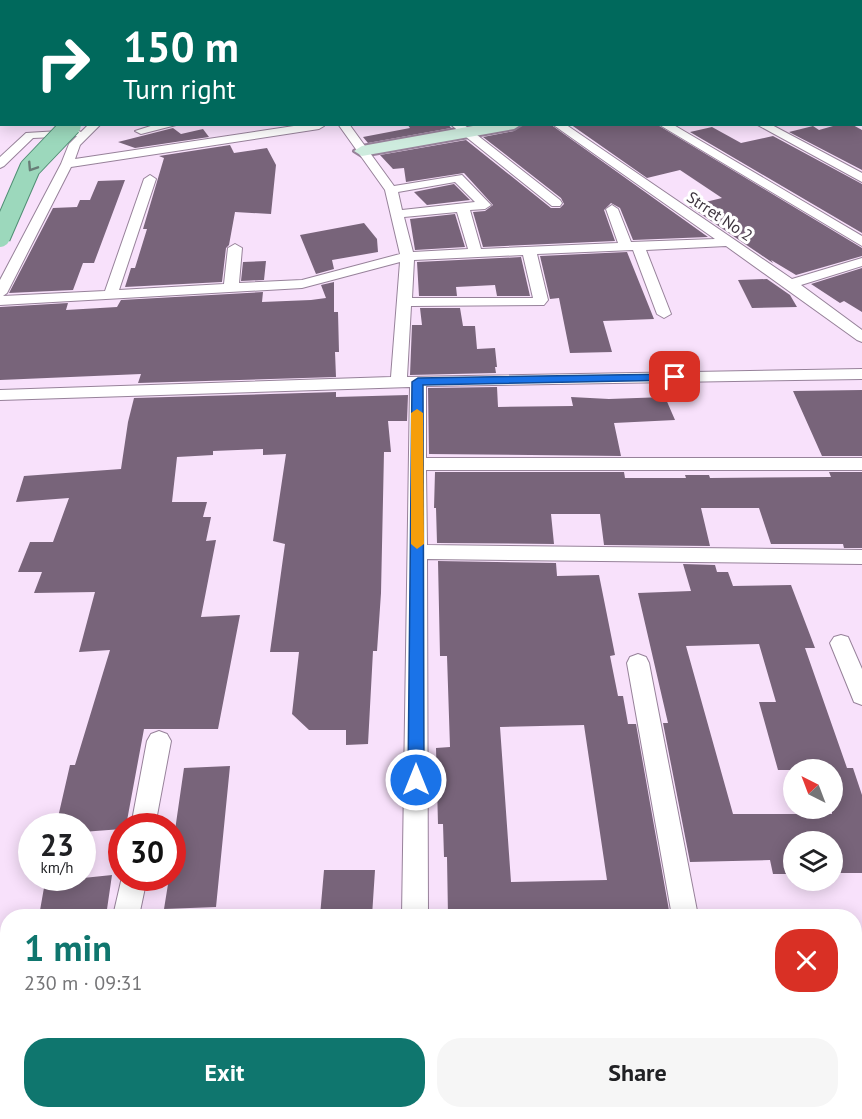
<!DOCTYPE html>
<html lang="en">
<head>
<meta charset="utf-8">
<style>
  body { margin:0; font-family:"PT Sans",sans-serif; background:#f6f6f6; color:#202124; height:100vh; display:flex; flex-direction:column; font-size:22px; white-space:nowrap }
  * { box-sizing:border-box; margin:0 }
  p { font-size:20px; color:#757577 }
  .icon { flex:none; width:33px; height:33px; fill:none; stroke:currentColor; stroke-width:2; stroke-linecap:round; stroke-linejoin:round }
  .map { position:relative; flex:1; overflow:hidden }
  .sheet { position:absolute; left:0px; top:909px; width:862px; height:210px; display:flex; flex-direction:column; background:#fff; border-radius:24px 24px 0 0; box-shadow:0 3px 15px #0003 }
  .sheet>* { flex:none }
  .banner { position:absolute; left:0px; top:0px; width:862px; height:126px; box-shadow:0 3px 15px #0003; background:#00695c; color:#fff; overflow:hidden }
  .needle { width:39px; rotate:318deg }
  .fabs { position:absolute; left:783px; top:759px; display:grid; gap:12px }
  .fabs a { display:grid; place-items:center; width:60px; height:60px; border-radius:50%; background:#fff; box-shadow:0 3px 15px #0003; font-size:30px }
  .speed { position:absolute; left:18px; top:813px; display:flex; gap:12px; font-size:30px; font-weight:700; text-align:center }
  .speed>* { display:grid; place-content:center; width:78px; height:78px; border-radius:50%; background:#fff; box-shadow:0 3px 15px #0003; line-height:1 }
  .speed small { font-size:15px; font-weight:400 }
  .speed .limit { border:9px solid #d22; background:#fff; color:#111 }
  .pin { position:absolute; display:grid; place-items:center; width:51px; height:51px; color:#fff; margin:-26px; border-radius:12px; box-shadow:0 3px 9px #0006 }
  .me { position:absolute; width:66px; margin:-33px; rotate:0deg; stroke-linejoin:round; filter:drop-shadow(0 0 4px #0008) }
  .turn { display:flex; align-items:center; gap:21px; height:126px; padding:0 24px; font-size:27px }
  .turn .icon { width:78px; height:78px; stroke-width:2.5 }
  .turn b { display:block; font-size:42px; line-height:51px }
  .round { display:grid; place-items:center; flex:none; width:63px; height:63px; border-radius:24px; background:#f6f6f6 }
  .overview { display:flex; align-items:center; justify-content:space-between; height:102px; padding:0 24px }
  h1 { font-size:36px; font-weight:600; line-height:45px; color:#0f766e }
  .primary-button { display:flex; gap:12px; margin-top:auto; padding:12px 24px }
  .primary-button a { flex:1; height:69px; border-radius:24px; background:#0f766e; color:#fff; font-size:24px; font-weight:600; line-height:69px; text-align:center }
  .primary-button a+a { background:#f6f6f6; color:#202124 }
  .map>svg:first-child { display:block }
  .building { fill:#78647a; fill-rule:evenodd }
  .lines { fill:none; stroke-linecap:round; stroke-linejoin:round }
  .street-casing { stroke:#97829a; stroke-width:2 }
  .secondary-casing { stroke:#97829a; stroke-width:4 }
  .primary-casing { stroke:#508e74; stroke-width:2 }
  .street { fill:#fff; fill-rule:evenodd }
  .secondary { fill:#ceecde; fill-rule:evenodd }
  .primary { fill:#9cd8bc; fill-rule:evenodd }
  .rail-casing { stroke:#a08fa2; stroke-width:3 }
  .rail { stroke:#fff; stroke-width:2; stroke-dasharray:7; stroke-linecap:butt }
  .primary-bridge-far1-casing { stroke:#508e74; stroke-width:17; stroke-linecap:butt }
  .primary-bridge-casing { stroke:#508e74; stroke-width:22; stroke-linecap:butt }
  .primary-bridge-far1 { stroke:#9cd8bc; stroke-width:16 }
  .primary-bridge { stroke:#9cd8bc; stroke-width:20 }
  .oneway { stroke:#687e77 }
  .route { fill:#1a73e8; stroke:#114b97; stroke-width:1.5 }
  .slow { fill:#f59e0b }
  .labels { text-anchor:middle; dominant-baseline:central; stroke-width:6; stroke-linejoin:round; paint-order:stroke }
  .far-street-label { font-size:16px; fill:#3e353f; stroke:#fff }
</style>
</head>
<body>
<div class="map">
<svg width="862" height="1119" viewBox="0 0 862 1119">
  <rect width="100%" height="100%" fill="#f8e1fb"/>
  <path class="building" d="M407,124H448L451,128L368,143L363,137L410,128Z
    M524,124H550L708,237L633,240L620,208L611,203L604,210L615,241L483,247L473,212L485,211L493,205L464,173L406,182L404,168L393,169L380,155L466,140L551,208H560L564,204L561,198L483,137L514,131Z
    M570,124H656L862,248V256L796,275L771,260L773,263L689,206L722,198L680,170L647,178Z
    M840,124H851L862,130V170L789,132L813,126L819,130Z
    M712,127L741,143L773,136L862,184V233L690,132Z
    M173,128L181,134L203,129L209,137L135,148L118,142Z
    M230,145L234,153L267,148L276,165L271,214L235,212L229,245L226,248L222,282L125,287L131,268H135L147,229H143L164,158L159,156Z
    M125,180L94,263H83L73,290L9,293L53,208L77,207L80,200H90L98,181Z
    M454,184L470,200L427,205L414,192Z
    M455,214L465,247L415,250L410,219Z
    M364,223L377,239L378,252L332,260L334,269L316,274L300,235Z
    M627,252L654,319L603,321L612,352L570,353L559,298L550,299L540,256Z
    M521,257L530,296H497L495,285L456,287L457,296H419L417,262Z
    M266,261L264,280L241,281L243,262Z
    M862,268V312L844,301L840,303L811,284Z
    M767,279L790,295L797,307L752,308L738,280Z
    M334,282V312H338L339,352H335L336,377L138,383L141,374L0,380V307L68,303L66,310L117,307L121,300L263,292L262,302L311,300L326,298L321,285Z
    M420,308H460L463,326H475L477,349L495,348L497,367H495L496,373L410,375L412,325H422Z
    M497,387L498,407L573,406L571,397L609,399L665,397L675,420L614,423L621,456L429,454L428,388Z
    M862,390V456H822L793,391Z
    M336,392V397L408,395L407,421H388L391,452H384L381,593L377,651H373L368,744L346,745V730H309L292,714L299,652H270L285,544L273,541L286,454L263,455V449L213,451V455L177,457L172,502H207L203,517H211L206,541L216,540L201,617L240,615L218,729H144L126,826H122V829L82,832V826H56L70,765H75L110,650L79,652L95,592L34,593L42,572H18L30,542H53L69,498L16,502L24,476L121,469L128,422L134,398Z
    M435,472H624L625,478H686L685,475H709L710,478L831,477L829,472H862V548H844L843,544H771L759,508H701L710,546L604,545L600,514H551L554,544L437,543L436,508H434Z
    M438,561L556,563L557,576L599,575L615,655L610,656L618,696H623L628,724H636L670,916H448L447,857H444L443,824H438L436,748L450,747L447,656H440ZM584,725L607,880L511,882L500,727Z
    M683,564L715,565L717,572H728L733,586L791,585L815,648H805L847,768H853L862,795V873H832V842H794V874H773L770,860L690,862L663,723H668L638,593L691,591ZM759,644L776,702H759L778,770H832V814H733L686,646Z
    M230,766L216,907L164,909L169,878H172V851L184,768Z
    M324,870H375L372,916H320Z
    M112,875L106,916H39L45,882Z"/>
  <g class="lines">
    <defs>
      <path id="street" d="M0,0H12L14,2H2L0,4Z
        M124,0H145L147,2H125Z
        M225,0H234L225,2Z
        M685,0H733L683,2Z
        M861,25H862V31H861Z
        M861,116H862V123H861Z
        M89,124H101L80,145L75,159L307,124L324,126L319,129L71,167L7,293L3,296L105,291L144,179L150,175L156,179L119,290L224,284L228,248L235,244L242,248L239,283L302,280L400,254L385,190L338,124H349L394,186L462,175L491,205L485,209L470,210L481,249L618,243L606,209L612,205L618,209L631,242L715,239L552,124H565L792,279L862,258V266L801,285L862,330V342L857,340L726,246L646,250L671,314L664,318L657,314L633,250L537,254L548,300L544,305L411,306L407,377L862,369V379L426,386V458H862V470H426L427,545L862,550V564L427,559L428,916H402L410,387L0,400V390L391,377L400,262L302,288L0,305V280L61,164L69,144L77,136L33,138L4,166L0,168V157L26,133L76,130L81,132ZM455,182L475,202L402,210L398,192ZM457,212L468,249L413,252L404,217ZM523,255L533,298H412L414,260Z
        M157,124H180L141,134L135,131Z
        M450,124H463L560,200L562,203L560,206H552Z
        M658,124H672L862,236V246Z
        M756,124H770L862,173V182Z
        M841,635L848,637L862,669V705L854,702L830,643L834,637Z
        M638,654L646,657L649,663L698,916H672L627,663L630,657Z
        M159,731L167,734L171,741L155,826H131L147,741L151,734Z
        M122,877L147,878L139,916H113Z
        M862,1069V1099L855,1100V1070Z
        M0,1102H8V1112H158L155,1119H0Z
        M399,1112H429V1119H399Z"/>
      <path id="secondary" d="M484,124H522L514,129L362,156L354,151L362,146Z"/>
      <path id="primary" d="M231,0H246L230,2Z"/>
    </defs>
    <use href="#street" class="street-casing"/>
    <use href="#secondary" class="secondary-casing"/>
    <use href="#primary" class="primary-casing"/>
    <use href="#street" class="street"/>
    <use href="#secondary" class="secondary"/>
    <use href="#primary" class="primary"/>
    <defs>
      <path id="rail" d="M281,2L286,0"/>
    </defs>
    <use href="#rail" class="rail-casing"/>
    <use href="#rail" class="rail"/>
    <defs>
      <path id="primary-bridge-far1" d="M69,127L72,124"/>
      <path id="primary-bridge" d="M0,237L30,168L71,125"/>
    </defs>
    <use href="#primary-bridge-far1" class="primary-bridge-far1-casing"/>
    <use href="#primary-bridge" class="primary-bridge-casing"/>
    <use href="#primary-bridge-far1" class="primary-bridge-far1"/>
    <use href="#primary-bridge" class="primary-bridge"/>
  </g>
  <defs><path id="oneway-chevron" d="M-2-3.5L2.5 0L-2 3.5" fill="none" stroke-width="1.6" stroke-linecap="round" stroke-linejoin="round" transform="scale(1.5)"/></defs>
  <use class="oneway" href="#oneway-chevron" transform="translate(32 167) rotate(123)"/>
  <path class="route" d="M675,374L681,377L679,380L423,385L424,780L422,785L416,787L410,785L408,780L412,382L418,378Z"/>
  <path class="slow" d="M417,409L423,413L424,544L417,549L411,544V413Z"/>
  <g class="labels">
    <g class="far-street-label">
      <text transform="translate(720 216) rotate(34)">Strret No 2</text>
    </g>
  </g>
</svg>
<div class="fabs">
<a><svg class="needle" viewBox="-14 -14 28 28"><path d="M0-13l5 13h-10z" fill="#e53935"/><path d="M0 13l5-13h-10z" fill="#757577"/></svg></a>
<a><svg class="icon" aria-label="layers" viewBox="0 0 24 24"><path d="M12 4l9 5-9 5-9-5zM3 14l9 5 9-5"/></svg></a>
</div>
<div class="speed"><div>23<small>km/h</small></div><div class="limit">30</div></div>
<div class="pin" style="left:675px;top:377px;background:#d93025"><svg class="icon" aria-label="arrive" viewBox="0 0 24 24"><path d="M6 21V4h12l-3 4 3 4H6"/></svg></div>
<svg class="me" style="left:416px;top:780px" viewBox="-20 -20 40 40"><circle r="17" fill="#1a73e8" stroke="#fff" stroke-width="3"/><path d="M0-11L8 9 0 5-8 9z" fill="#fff"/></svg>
<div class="banner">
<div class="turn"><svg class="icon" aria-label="right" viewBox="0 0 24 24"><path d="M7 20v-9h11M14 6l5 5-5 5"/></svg><div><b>150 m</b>Turn right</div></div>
</div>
<section class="sheet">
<div class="overview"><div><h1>1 min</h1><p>230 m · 09:31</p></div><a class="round" style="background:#d93025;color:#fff"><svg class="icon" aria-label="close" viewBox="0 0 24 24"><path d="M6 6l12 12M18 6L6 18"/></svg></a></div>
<div class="primary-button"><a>Exit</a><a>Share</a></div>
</section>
</div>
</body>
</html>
